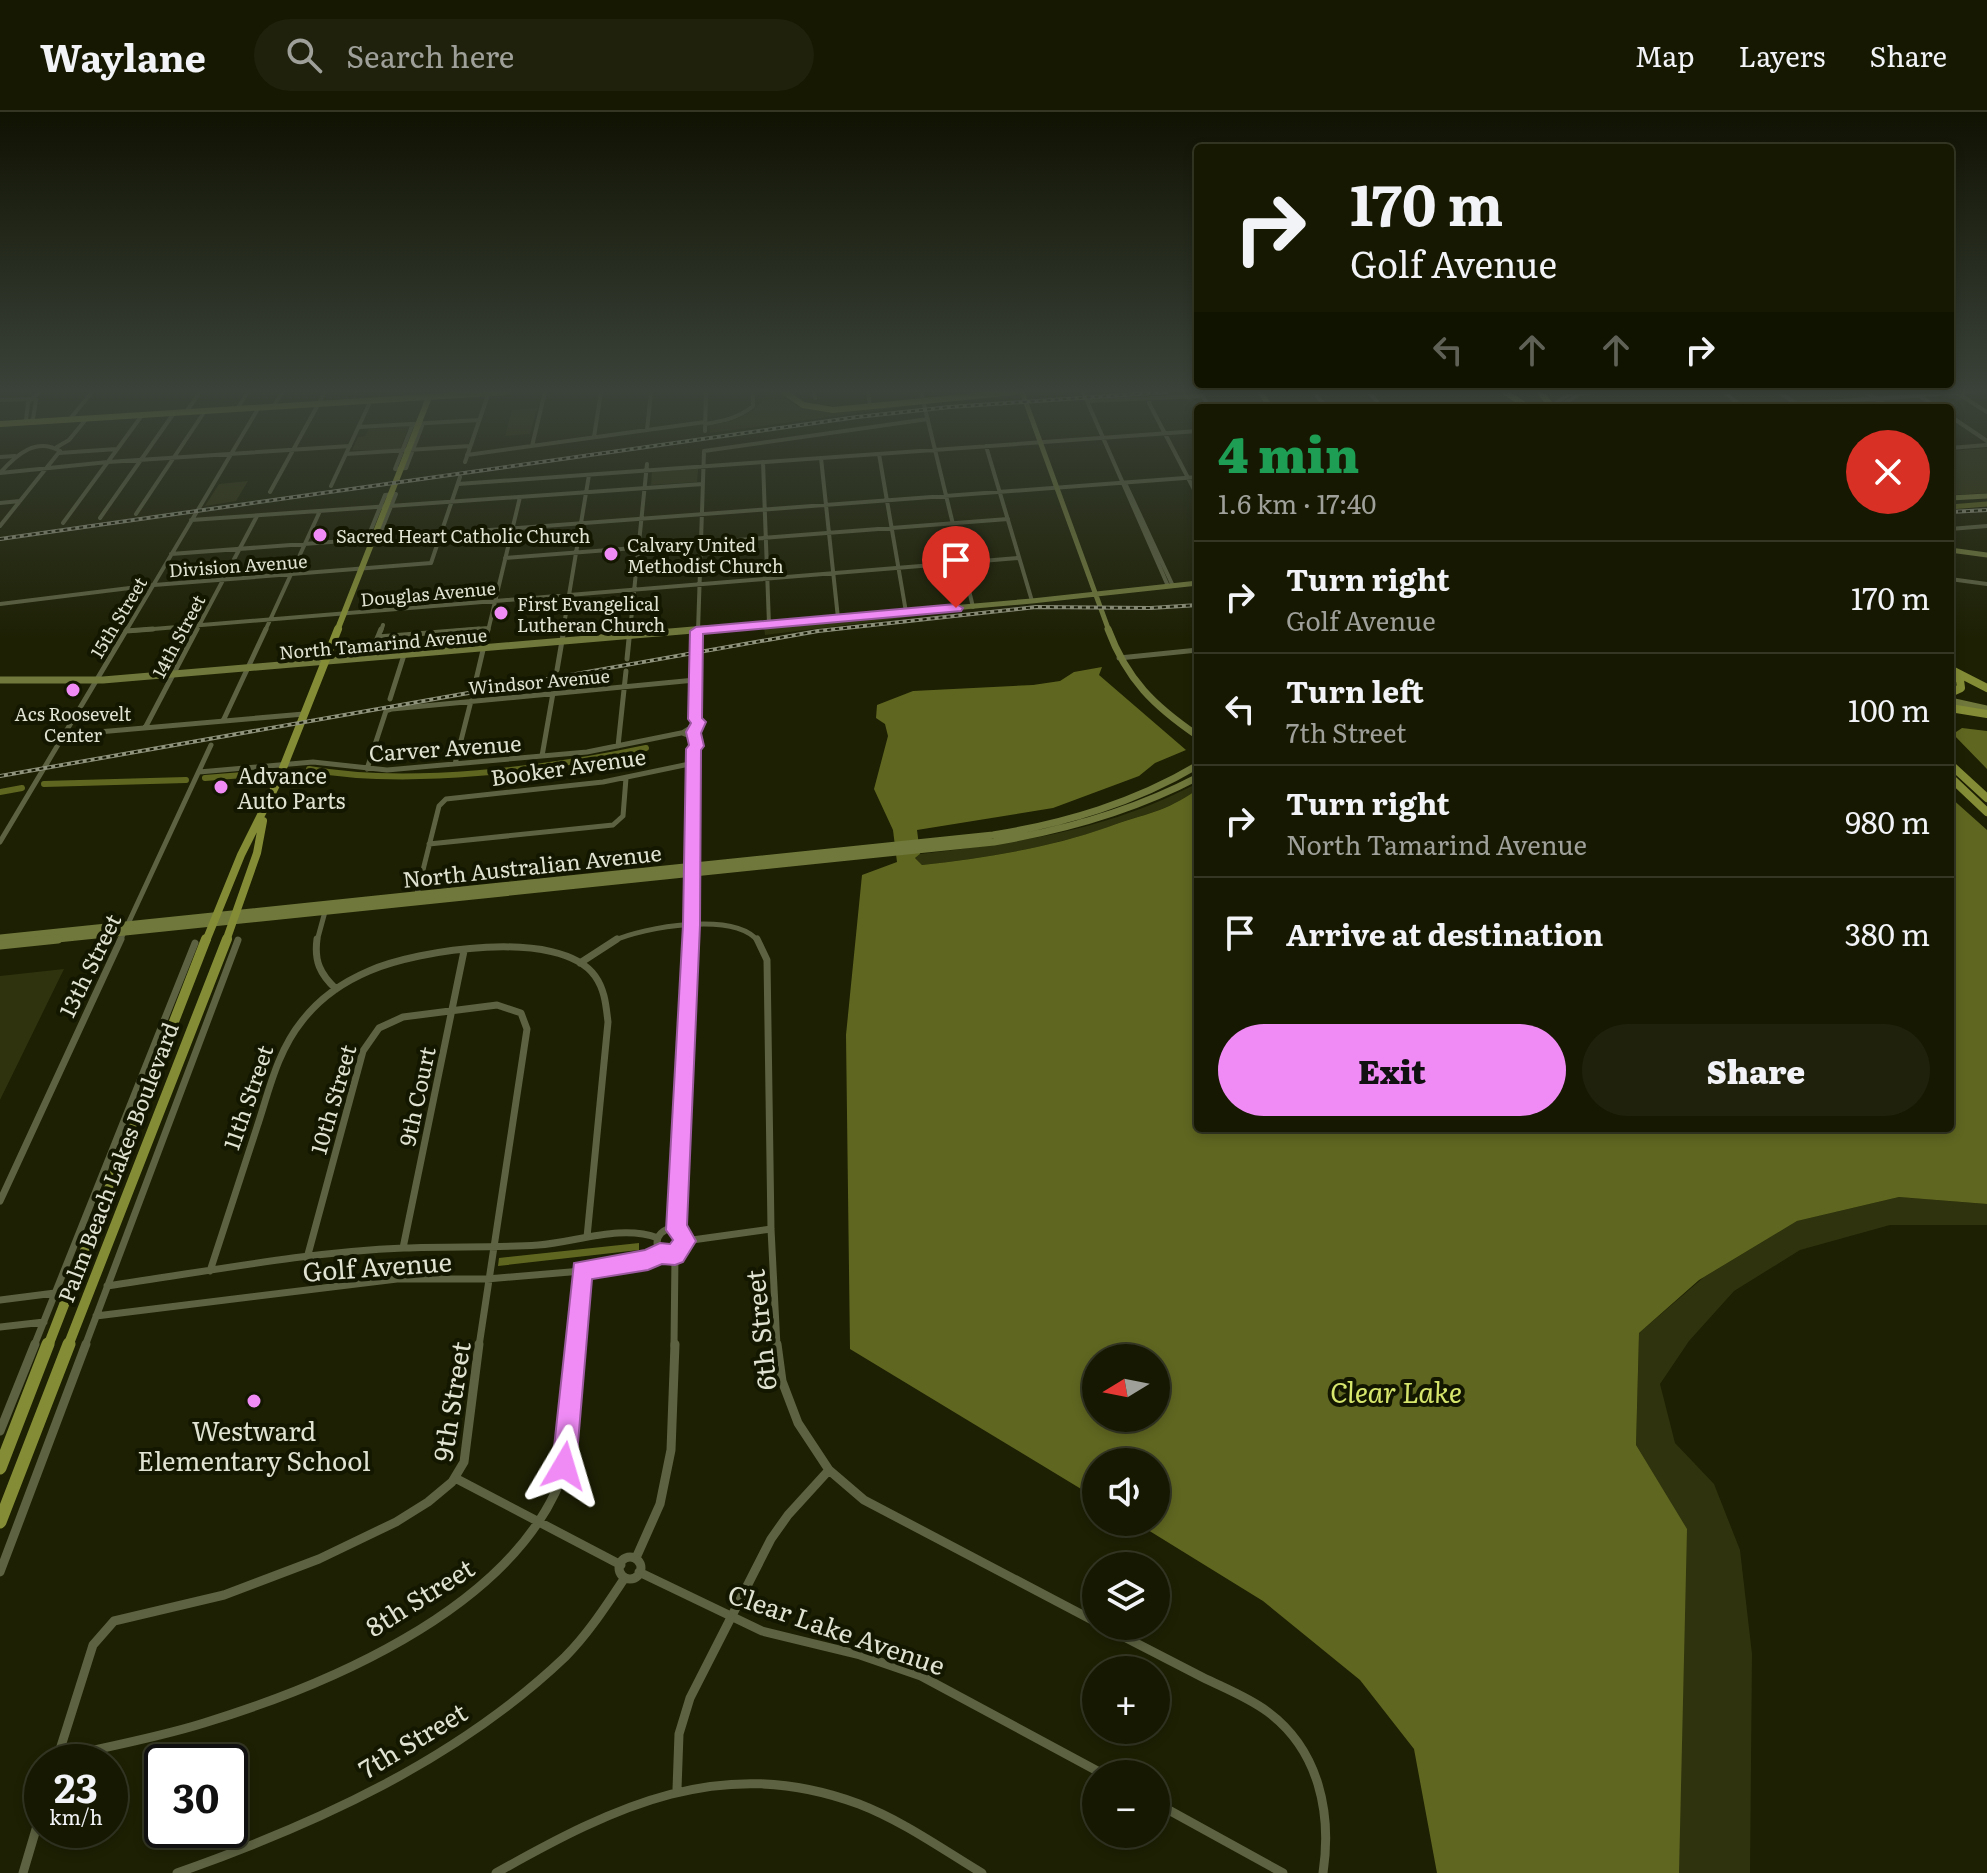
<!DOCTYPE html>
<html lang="en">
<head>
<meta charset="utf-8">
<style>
  body { margin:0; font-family:Literata,serif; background:#1f210c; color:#f1f3f6; height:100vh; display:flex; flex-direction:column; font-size:30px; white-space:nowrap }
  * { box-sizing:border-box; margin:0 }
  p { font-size:26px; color:#9ea099 }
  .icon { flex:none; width:44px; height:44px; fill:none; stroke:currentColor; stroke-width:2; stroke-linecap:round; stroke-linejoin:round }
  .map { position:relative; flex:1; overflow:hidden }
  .drawer { position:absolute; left:1194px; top:292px; width:760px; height:728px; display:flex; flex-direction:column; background:#161802; border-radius:8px; box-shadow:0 4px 12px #0003,0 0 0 2px #353724 }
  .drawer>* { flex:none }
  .top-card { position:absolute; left:1194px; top:32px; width:760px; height:244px; border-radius:8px; box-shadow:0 4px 12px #0003,0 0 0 2px #353724; background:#161802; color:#f1f3f6; overflow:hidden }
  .needle { width:52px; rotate:260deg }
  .fabs { position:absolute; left:1082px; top:1232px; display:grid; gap:16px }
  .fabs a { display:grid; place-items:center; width:88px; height:88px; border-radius:50%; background:#161802; box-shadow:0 4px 12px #0003,0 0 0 2px #353724; font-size:40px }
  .speed { position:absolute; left:24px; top:1632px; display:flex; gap:16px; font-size:40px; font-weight:700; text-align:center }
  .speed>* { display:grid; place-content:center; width:104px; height:104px; border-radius:50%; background:#161802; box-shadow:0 4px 12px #0003,0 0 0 2px #353724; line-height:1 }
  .speed small { font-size:20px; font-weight:400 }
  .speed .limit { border:4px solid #111; border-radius:12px; background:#fff; color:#111 }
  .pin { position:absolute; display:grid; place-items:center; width:68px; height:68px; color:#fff; margin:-82px -34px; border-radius:50% 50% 50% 0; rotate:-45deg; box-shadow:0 0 8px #0007 }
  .pin .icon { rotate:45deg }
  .me { position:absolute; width:88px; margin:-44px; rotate:7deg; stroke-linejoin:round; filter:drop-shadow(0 0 6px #0008) }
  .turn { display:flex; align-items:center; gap:28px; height:168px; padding:0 24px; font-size:36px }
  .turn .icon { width:104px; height:104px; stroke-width:2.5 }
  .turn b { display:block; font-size:56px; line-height:68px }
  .lanes { display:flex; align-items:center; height:76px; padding:0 24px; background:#0003; justify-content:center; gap:40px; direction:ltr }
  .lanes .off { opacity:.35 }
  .round { display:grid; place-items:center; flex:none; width:84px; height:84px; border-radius:42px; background:#1f210c }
  .head { display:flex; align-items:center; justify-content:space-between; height:136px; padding:0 24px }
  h1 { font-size:48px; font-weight:800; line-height:60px; color:#1e9e55 }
  .primary-button { display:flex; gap:16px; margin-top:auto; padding:16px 24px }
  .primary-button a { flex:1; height:92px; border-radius:48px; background:#f08bf6; color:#111; font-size:32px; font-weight:800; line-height:92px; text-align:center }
  .primary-button a+a { background:#1f210c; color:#f1f3f6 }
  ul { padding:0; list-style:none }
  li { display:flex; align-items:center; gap:24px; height:112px; padding:0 24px; border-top:2px solid #353724 }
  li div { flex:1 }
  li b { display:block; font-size:30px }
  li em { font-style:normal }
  header { display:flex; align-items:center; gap:48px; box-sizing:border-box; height:112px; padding:0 40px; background:#161802; border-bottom:2px solid #353724 }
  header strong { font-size:38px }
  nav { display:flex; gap:44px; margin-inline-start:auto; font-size:28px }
  .search { width:560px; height:72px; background:#1f210c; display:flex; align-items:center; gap:20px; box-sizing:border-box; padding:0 28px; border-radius:44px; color:#9ea099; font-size:30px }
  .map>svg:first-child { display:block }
  .green { fill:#2f330e }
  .water { fill:#5f6620; fill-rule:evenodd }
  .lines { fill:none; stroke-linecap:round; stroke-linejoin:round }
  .canal-far1 { stroke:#5f6620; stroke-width:5 }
  .canal { stroke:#5f6620; stroke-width:6 }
  .street-far3 { stroke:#5d6242; stroke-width:4 }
  .street-far2 { stroke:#5d6242; stroke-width:5 }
  .street-far1 { stroke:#5d6242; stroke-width:7 }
  .street { stroke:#5d6242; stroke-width:9 }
  .secondary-far2 { stroke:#70783c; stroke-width:5 }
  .secondary-far1 { stroke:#70783c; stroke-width:7 }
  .secondary { stroke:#70783c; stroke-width:9 }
  .primary-far3 { stroke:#848d36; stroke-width:6 }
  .primary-far2 { stroke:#848d36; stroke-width:8 }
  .primary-far1 { stroke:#848d36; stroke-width:10 }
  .primary { stroke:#848d36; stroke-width:13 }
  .rail-casing { stroke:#90937c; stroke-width:4 }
  .rail { stroke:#141700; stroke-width:2; stroke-dasharray:4; stroke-linecap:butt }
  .route { fill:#f08bf6; stroke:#9c5aa0; stroke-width:2 }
  .poi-dot { fill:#f08bf6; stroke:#141700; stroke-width:3 }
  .labels { text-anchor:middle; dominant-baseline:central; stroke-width:8; stroke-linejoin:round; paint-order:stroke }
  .far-poi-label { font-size:18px; fill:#e0e3d1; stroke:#141700; text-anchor:start }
  .far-street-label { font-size:18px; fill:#e0e3d1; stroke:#141700 }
  .street-label { font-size:22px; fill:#e0e3d1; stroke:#141700 }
  .poi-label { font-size:22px; fill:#e0e3d1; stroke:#141700; text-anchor:start }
  .near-street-label { font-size:26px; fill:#e0e3d1; stroke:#141700 }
  .near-poi-label { font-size:26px; fill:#e0e3d1; stroke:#141700 }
  .near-water-label { font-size:28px; font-style:italic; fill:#d7e66c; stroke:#141700 }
</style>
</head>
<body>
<header>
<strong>Waylane</strong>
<div class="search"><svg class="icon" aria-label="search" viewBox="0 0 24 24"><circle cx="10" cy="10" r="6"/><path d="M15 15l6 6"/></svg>Search here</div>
<nav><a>Map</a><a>Layers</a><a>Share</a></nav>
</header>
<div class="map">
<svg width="1987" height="1761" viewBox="0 0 1987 1761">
  <rect width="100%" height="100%" fill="#1d2003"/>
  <path class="green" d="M770,280H777L798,295L836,301L925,289L1081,280L930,291L837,304L836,301V304L710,321V313C737,310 753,302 770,280Z
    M537,296L530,322L505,324L512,298Z
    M409,314L400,338H352L358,325L365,324L369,317Z
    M1987,336V381L1950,383V339Z
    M698,357L697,370L651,373L652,360Z
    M248,369L236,389L205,394L219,372Z
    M1014,492L765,523L764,516Z
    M1198,671V677C1164,701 1145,701 1108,715C1048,736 985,746 922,753L915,746L920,742C1023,730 1105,719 1198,671Z
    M64,857L0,988V864Z
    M1899,1085L1987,1092V1113H1890L1800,1138L1734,1179L1689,1229L1660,1272L1675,1331L1714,1372L1740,1438L1752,1542L1750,1761H1670L1636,1333L1639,1221L1704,1165L1797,1109Z"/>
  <path class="water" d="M1102,555L1099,563L1186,638L1155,651L1139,664L1053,696L917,718L920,742L915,746L922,753C986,746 1048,736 1108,715C1146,701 1164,701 1198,677V1016H1950V685L1987,718V1092L1899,1085L1797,1109L1699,1168L1639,1221L1636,1333L1687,1417L1679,1761H1437L1414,1637L1360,1568L1263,1489L1135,1410H1156V1350H1096V1386L850,1237L846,923L862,763L897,750L893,718L874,677L888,624L885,612L876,606L877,593L913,579L1033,573L1060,569L1074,560ZM1096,1246H1156V1306H1096Z
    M1962,616L1987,619V657L1953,622Z
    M639,1131V1138L498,1154L499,1146Z"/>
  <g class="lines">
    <path class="canal-far1" d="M1950,395L1987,392"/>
    <path class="canal" d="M309,657C408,675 547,657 646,636
      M205,666L243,663
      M44,672L186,668
      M0,680L22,676"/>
    <path class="street-far3" d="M814,280L815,286
      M868,280L870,294
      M921,280L973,495
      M1083,280L1168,474
      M1314,280L1326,296
      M1369,280L1382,296
      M1724,280L1744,296
      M1779,280L1795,291
      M1865,280L1891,296
      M1957,281L1987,300
      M1922,283L1973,280
      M1921,285L1938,296
      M1150,286L1149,291L1198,385
      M0,288L33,287
      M1088,289L1202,284L1211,296
      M1553,293L1573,280
      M274,294L282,280
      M1743,295L1918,284
      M1514,296L1559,295L1579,282L1595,280
      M237,297L248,280
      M186,300L200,280
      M1950,304L1987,329
      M70,307L92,280
      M29,310L26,308L28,291L39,280
      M29,310L33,307L36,288L33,287
      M418,311L422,314L406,356L395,357L412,314Z
      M705,312C723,309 739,306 753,294V280
      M359,315L479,308
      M647,318L651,280
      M705,319L706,280
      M594,325L601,280
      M532,334L545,280
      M986,334L1032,489
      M57,335L69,328L87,306
      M1950,336L1987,333
      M59,341L117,337
      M346,342L470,334
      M879,342L906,500
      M467,343L705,310
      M0,345L15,344
      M821,346L838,506
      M465,350L489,280
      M763,350L769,512
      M0,361L108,350L350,334
      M0,361C16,343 36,325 60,339L0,414
      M458,372L1198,319
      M1126,373L1173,474
      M331,374L371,288
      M270,380L325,280
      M396,382L379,424L368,425L385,383Z
      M0,391L20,389
      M136,402L205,299
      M100,406L174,301
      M191,408L703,372
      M63,411L143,302
      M1950,417L1987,414
      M171,442L1198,365
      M505,446L1008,407
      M1950,467L1987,472
      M0,492L154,473L431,451L460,365
      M126,519L259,295
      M129,519L1019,446
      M196,519L257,404
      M265,519L320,399
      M381,519L383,513
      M454,519L488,516
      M488,519L520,385
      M563,519L589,363
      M630,519L647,352
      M698,519L704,339L928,307"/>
    <path class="street-far2" d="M126,519L153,517
      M378,525L479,517
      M374,534L381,517
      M1119,546L1198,538
      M627,547L630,517
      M557,558L564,517
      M475,572L488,517
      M390,587L404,543
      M223,609L266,517
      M145,616L197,517
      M64,623L304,602
      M618,634L626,559
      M693,637L697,626L693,620L698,617L695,607L698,517
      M542,644L553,581
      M455,652L471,589
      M367,657L386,599L392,597L695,568
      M199,660L313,650L387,658L587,640L686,620
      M0,730L127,517
      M429,732L613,713L623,704L626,666
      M416,786L439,694L446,687L603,670L694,651
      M120,829L211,633
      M317,829L326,796
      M613,829C644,815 734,799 758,829
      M691,829L694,651L690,624L682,621L690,616L695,607"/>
    <path class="street-far1" d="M317,827C314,849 320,862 336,877
      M757,827L767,848L771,1117L777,1234
      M580,851L617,827
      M0,1089L121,827
      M657 1131a14 14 0 1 1 28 0a14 14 0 1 1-28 0Z
      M676,1118L691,827
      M685,1129L771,1117
      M403,1136L464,839
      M307,1146L363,939L379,916L403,905L497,893L521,901L527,917L479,1234
      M210,1159C226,1111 241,1063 257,1015C269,979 277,940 302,909C319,887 343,870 369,859C416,838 560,815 595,864C605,878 606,894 608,910L587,1125
      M107,1174C205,1160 305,1140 404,1136C449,1134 493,1136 538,1133C577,1130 621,1112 658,1126
      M0,1188L55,1181
      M96,1204L397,1167H487L582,1159L648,1148L660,1142
      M0,1215L44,1210
      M34,1234L195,831
      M85,1234L238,828
      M576,1234L582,1159
      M674,1234L675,1143"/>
    <path class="street" d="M777,1232L782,1269L798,1311L829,1358L864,1388L1096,1510
      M0,1319L35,1232
      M457,1367L621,1453
      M619 1456a11 11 0 1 1 22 0a11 11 0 1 1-22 0Z
      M636,1446L660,1392L671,1338L675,1232
      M0,1460L86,1232
      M639,1460L762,1519L860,1543L921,1564L1103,1662
      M1103,1514C1136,1531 1169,1548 1202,1565C1224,1576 1248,1585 1268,1600C1319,1638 1332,1701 1323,1761
      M57,1646C106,1635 156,1626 204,1611C325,1574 497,1502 555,1381C574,1341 572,1276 576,1232
      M56,1650L93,1533L114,1509L224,1483L319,1447L396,1410L428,1390L452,1370L464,1350L479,1232
      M677,1677L679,1622L690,1586L771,1427L788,1403L829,1358
      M1156,1691L1283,1761
      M23,1761L42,1697
      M177,1761C316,1712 457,1648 565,1545C588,1522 606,1494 624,1467
      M496,1761C615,1694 722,1641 859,1692C903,1709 942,1737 982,1761"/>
    <path class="secondary-far2" d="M1022,280L1109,519
      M1260,280L1271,296
      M1950,386L1987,384
      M1950,438L1987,443
      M682,519L1032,489L1198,471"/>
    <path class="secondary-far1" d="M1108,517C1127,568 1154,594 1198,624
      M0,568H103L705,517
      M1950,589L1987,597
      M0,826L993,723C1066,711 1134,691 1198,653
      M38,829L994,730C1066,718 1133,699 1198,665"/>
    <path class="secondary" d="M0,833L58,827"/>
    <path class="primary-far3" d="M784,280L803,293L833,298L1015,280
      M1505,280L1529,296
      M1540,280L1553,296
      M0,312L507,280
      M337,519L429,285"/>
    <path class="primary-far2" d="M1950,557L1987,576
      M1950,581L1961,576L1960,568L1953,562
      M1950,596L1987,602
      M1950,652L1987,686
      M1950,665L1987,700
      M206,829L241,743L277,671L338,517
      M226,829L257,741L263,709"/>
    <path class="primary-far1" d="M48,1234L206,827
      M68,1234L227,827"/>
    <path class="primary" d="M0,1356L48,1232
      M0,1410L69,1232"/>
    <defs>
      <path id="rail" d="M1950,400L1987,398
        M0,427L857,305L950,295L1167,280
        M0,664L818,519L1036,495L1151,496L1198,493"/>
    </defs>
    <use href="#rail" class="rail-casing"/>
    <use href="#rail" class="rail"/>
  </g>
  <linearGradient id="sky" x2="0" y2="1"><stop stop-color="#101202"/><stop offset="0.53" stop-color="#3a4239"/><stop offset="1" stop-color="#3a4239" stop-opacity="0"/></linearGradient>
  <rect width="1987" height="527" fill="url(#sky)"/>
  <path class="route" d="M956,492L963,496L961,499L703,522L702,606L706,610L701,621L704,634L701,638L700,813L687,1113L696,1129L683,1150L675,1153L662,1152L648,1158L592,1167L576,1354L573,1363L564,1366L555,1363L552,1354L574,1151L645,1138L660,1131L670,1132L673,1128L666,1118L683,813L686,637L689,633L686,620L691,611L688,607L690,519L696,515Z"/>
  <g class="poi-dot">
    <circle cx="320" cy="423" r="8"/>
    <circle cx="611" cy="442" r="8"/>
    <circle cx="501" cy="501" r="8"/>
    <circle cx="73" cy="578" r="8"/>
    <circle cx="221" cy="675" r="8"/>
    <circle cx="254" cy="1289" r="8"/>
  </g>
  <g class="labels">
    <g class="far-poi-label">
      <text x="336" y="423">Sacred Heart Catholic Church</text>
      <text x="627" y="432">Calvary United<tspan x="627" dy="21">Methodist Church</tspan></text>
      <text x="517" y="491">First Evangelical<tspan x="517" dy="21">Lutheran Church</tspan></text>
      <text x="73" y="601" text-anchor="middle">Acs Roosevelt<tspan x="73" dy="21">Center</tspan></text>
    </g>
    <g class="far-street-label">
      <text transform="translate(238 453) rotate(-4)">Division Avenue</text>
      <text transform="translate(428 481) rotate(-5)">Douglas Avenue</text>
      <text transform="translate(118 505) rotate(-59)">15th Street</text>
      <text transform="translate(178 524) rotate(-62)">14th Street</text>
      <text transform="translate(383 531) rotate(-5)">North Tamarind Avenue</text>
      <text transform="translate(539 569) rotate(-5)">Windsor Avenue</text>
    </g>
    <g class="street-label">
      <text transform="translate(445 635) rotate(-4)">Carver Avenue</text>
      <text transform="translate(568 654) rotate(-8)">Booker Avenue</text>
      <text transform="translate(532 753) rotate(-6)">North Australian Avenue</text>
      <text transform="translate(89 853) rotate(-64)">13th Street</text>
      <text transform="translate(416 984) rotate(-78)">9th Court</text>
      <text transform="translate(247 985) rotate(-71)">11th Street</text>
      <text transform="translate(332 987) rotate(-74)">10th Street</text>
      <text transform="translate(117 1050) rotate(-69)">Palm Beach Lakes Boulevard</text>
    </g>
    <g class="poi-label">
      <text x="237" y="662">Advance<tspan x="237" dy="25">Auto Parts</tspan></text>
    </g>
    <g class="near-street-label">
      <text transform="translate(377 1153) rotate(-4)">Golf Avenue</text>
      <text transform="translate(759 1218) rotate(-96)">6th Street</text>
      <text transform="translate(450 1289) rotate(-81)">9th Street</text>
      <text transform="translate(419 1484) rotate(-32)">8th Street</text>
      <text transform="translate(837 1516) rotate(19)">Clear Lake Avenue</text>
      <text transform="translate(412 1627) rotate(-31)">7th Street</text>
    </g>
    <g class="near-poi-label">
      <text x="254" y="1317">Westward<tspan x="254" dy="30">Elementary School</tspan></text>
    </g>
    <g class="near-water-label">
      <text x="1396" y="1279">Clear Lake</text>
    </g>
  </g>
</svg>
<div class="fabs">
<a><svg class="needle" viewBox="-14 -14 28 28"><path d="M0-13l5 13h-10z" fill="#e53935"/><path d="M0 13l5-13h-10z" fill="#9ea099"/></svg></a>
<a><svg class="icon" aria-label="sound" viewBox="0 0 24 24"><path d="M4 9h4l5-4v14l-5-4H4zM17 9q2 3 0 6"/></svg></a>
<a><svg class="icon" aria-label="layers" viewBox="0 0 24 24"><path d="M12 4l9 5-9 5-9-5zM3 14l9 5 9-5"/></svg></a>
<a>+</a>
<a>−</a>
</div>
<div class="speed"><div>23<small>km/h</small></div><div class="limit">30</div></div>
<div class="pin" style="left:956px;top:496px;background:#d93025"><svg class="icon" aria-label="arrive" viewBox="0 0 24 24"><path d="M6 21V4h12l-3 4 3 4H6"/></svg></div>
<svg class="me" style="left:564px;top:1354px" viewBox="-20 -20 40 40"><path d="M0-17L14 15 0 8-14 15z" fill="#f08bf6" stroke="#fff" stroke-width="4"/></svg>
<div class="top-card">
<div class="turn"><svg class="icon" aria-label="right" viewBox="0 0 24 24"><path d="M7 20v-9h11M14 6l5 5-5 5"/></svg><div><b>170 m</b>Golf Avenue</div></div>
<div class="lanes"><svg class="icon off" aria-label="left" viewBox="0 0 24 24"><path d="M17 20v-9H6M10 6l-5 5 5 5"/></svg><svg class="icon off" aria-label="ahead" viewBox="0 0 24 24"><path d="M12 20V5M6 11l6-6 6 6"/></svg><svg class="icon off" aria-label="ahead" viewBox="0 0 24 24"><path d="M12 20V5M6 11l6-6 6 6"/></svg><svg class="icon" aria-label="right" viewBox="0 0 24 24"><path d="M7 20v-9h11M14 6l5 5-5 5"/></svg></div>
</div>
<section class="drawer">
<div class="head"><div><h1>4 min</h1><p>1.6 km · 17:40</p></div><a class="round" style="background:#d93025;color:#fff"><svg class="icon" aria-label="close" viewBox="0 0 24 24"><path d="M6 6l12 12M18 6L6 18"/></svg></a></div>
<ul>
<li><svg class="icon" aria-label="right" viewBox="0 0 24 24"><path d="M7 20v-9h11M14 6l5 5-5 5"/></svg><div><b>Turn right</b><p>Golf Avenue</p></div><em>170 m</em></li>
<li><svg class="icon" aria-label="left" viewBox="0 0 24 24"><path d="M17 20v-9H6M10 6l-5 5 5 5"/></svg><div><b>Turn left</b><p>7th Street</p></div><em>100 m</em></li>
<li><svg class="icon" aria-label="right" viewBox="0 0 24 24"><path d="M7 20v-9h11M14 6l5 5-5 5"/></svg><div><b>Turn right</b><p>North Tamarind Avenue</p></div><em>980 m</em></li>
<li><svg class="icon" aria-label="arrive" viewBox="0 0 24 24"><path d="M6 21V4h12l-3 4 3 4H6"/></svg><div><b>Arrive at destination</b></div><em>380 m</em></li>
</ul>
<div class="primary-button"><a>Exit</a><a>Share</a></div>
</section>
</div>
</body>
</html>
